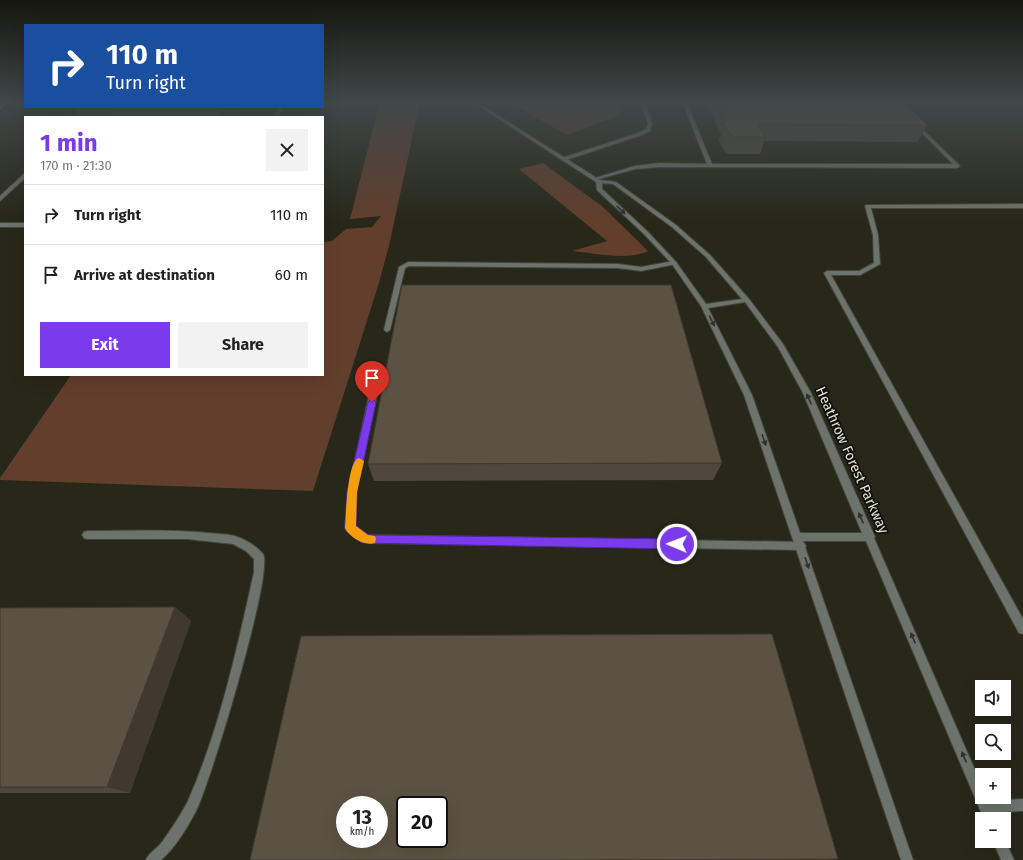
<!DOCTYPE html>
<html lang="en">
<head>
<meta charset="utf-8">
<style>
  body { margin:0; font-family:"Fira Sans",sans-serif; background:#f2f2f2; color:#222; height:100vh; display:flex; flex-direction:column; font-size:15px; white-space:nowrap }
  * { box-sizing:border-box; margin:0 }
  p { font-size:13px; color:#767676 }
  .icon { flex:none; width:22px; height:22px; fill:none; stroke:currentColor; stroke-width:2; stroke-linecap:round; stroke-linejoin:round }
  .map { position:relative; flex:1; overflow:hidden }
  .side { position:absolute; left:24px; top:116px; width:300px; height:260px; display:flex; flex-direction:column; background:#fff; border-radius:0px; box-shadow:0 4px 16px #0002 }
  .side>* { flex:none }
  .guide { position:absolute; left:24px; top:24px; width:300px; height:84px; border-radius:0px; box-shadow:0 4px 16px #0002; background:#1a4fa0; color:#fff; overflow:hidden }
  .fabs { position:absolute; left:975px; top:680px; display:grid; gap:8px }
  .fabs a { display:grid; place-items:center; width:36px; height:36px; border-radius:0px; background:#fff; box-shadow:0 4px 16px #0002; font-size:20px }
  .speed { position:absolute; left:336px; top:796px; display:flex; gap:8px; font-size:20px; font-weight:700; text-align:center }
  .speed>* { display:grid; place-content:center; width:52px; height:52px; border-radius:50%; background:#fff; box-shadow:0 4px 16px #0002; line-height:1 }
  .speed small { font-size:10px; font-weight:400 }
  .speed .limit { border:2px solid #111; border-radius:6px; background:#fff; color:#111 }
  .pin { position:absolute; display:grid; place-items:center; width:34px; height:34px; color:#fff; margin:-41px -17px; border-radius:50% 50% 50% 0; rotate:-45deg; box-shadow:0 0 4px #0007 }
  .pin .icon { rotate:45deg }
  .me { position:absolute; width:44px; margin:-22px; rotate:271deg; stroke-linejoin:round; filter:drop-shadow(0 0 3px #0008) }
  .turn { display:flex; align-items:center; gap:14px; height:84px; padding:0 16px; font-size:18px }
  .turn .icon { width:52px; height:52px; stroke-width:2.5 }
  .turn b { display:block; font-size:28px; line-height:34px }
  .round { display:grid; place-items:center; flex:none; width:42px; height:42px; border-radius:0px; background:#f2f2f2 }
  .headline { display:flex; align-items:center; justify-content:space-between; height:68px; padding:0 16px }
  h1 { font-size:24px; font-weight:700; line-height:30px; color:#7c3aed }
  .cta { display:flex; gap:8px; margin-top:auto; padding:8px 16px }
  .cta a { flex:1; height:46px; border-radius:0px; background:#7c3aed; color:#fff; font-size:16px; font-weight:700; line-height:46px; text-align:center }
  .cta a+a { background:#f2f2f2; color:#222 }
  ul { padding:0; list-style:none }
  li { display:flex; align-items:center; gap:12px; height:60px; padding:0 16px; border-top:1px solid #e0e0e0 }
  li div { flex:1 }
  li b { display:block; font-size:15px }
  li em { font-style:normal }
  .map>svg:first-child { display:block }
  .green { fill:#623e2c }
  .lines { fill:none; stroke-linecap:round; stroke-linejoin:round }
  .service-casing { stroke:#454638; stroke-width:2 }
  .tertiary-casing { stroke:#454638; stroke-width:2 }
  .primary-casing { stroke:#454638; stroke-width:2 }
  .service { fill:#6c726c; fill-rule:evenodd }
  .tertiary { fill:#6c726c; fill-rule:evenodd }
  .primary { fill:#b2beb1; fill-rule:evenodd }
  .wall { fill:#4e473a }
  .shaded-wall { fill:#40392f }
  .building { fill:#5b5243; stroke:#40392f; fill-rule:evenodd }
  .oneway { fill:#30322c }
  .route { fill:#7c3aed; stroke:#51269a }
  .slow { fill:#f59e0b }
  .labels { text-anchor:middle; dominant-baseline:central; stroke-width:3.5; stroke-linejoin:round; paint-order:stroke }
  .street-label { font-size:14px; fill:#e1e2d8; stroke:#10100a }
</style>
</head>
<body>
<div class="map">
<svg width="1023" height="860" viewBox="0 0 1023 860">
  <rect width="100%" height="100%" fill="#272819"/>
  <path class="green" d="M380,101H420L389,246L378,286L313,491L0,480V478L71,375H323V242L332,241L346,229L372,227L381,216L350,219Z
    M506,101H617L622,114L567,135Z
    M543,163L603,207L648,251C629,261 593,253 572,251L607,241L519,169Z"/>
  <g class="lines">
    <defs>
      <path id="service" d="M641,101H645L652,124L650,131L642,135L566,160H562V158L638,133L646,129L648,124Z
        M682,101H686L712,164H953L915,126V125L917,124L960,166L957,168L659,167L635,169L595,180V178L635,166L659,163L707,164Z
        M280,107H284L278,117H274Z
        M25,173V178L0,201V196Z
        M1023,204V208H871L878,235L880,264L860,275H831L1023,619V634L1019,633L824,273L827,271H859L874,263L873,235L865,206L866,205Z
        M0,223H25V227H0Z
        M674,261L677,263L676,264L641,271L618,268L409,266L405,268L390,330L387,332L384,330L399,267L408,262L618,264L641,267Z
        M378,369L382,372L356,492L355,526L368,535L801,542L804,543L806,546L804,549L801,550L366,543L347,531L345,528L348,492L374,372Z
        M87,531C127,531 168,529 208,533C217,534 227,534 235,536C244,539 257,546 263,554C274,572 210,784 196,811C187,828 176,847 161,860H146C149,852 157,849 162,842C169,833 183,811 188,801C220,728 237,649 254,572V559L246,551L233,544L187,539H87L84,538L82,535L84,532Z
        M1023,799V811L985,813L981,811L979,807L981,803L985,801Z"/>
      <path id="tertiary" d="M471,101H475L600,180L616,182L676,225L710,255L749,299L783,344L811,393L875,537L874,538L982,786V797H987L996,819H984L866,541H803L913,860H901L744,395L701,306L672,264L644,234L597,190L596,182ZM602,183L613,184L672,227L706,257L742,299L706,304L676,262L648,232L602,189ZM745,302L778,347L803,393L862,533H800L752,395L708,308Z
        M1004,838L1014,860H1001L993,841H1004Z"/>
      <path id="primary" d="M5,101H11L0,109V104Z"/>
    </defs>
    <use href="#service" class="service-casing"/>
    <use href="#tertiary" class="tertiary-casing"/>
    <use href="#primary" class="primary-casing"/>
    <use href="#service" class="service"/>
    <use href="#tertiary" class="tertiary"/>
    <use href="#primary" class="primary"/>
  </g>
  <path class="wall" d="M705,101H903L927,125L918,142L764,141L760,154H730L725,152L719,140L721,134Z
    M243,107L236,117H78L75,112Z
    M722,463L713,480L374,481L368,464Z
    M175,607L191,621L130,793H0V608Z
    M838,859L828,860H250Z"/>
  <path class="shaded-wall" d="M225,107H243L236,117H217Z
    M175,607L191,621L130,793L107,787Z"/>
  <path class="building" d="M717,101H903L927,125L758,124L765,137H735L730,135L724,123L727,121Z
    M80,107H225L217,117H106L111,112H75Z
    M402,285H671L722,463L368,464Z
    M175,607L107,787H0V608Z
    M772,634L838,859L556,860H250L301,636ZM345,805H379V839H345ZM405,805H439V839H405Z"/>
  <defs><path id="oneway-solid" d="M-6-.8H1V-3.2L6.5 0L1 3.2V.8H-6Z"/></defs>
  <g class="oneway">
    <use href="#oneway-solid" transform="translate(621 210) rotate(43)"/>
    <use href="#oneway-solid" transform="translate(712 321) rotate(62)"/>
    <use href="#oneway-solid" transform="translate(809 399) rotate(-114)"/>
    <use href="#oneway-solid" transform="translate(764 440) rotate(71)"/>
    <use href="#oneway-solid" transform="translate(861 518) rotate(-114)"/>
    <use href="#oneway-solid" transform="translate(807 563) rotate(71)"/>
    <use href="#oneway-solid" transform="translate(913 638) rotate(-113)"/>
    <use href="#oneway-solid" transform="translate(964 757) rotate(-113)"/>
  </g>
  <linearGradient id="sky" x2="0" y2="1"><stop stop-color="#15160e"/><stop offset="0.46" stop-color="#414849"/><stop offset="1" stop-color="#414849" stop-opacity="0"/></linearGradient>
  <rect width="1023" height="221" fill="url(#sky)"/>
  <path class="route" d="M372,398L376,402L357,492L356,526L368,535L677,539L680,541L682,544L680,548L677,549L362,543L347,532L345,528L347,492L368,402Z"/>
  <path class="slow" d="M359,458L364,461L357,492L356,526L368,535L375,536L376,539L375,543C365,546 350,538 345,528C346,516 347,461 359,458Z"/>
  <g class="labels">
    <g class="street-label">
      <text transform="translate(852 460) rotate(66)">Heathrow Forest Parkway</text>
    </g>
  </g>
</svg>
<div class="fabs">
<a><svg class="icon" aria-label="sound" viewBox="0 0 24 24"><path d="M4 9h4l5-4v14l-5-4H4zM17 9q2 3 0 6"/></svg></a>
<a><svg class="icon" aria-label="search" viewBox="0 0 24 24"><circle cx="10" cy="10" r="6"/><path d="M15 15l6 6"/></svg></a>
<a>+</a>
<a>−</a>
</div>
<div class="speed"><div>13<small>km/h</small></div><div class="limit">20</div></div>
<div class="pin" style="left:372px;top:402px;background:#d93025"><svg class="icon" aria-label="arrive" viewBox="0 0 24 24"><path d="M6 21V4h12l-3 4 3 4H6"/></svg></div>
<svg class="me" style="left:677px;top:544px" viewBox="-20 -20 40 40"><circle r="17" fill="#7c3aed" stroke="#fff" stroke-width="3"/><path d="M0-11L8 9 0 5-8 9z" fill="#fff"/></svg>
<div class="guide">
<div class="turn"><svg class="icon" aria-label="right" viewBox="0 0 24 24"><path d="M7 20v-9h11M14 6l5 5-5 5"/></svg><div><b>110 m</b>Turn right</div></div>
</div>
<section class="side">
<div class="headline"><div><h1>1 min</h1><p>170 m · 21:30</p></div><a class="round"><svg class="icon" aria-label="close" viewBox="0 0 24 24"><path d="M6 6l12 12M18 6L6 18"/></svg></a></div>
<ul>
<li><svg class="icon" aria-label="right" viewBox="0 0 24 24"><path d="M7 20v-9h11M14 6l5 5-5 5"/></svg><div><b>Turn right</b></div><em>110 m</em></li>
<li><svg class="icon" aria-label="arrive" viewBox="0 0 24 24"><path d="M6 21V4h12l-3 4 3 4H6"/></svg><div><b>Arrive at destination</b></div><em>60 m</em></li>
</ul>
<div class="cta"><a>Exit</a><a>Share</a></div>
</section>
</div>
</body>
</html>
